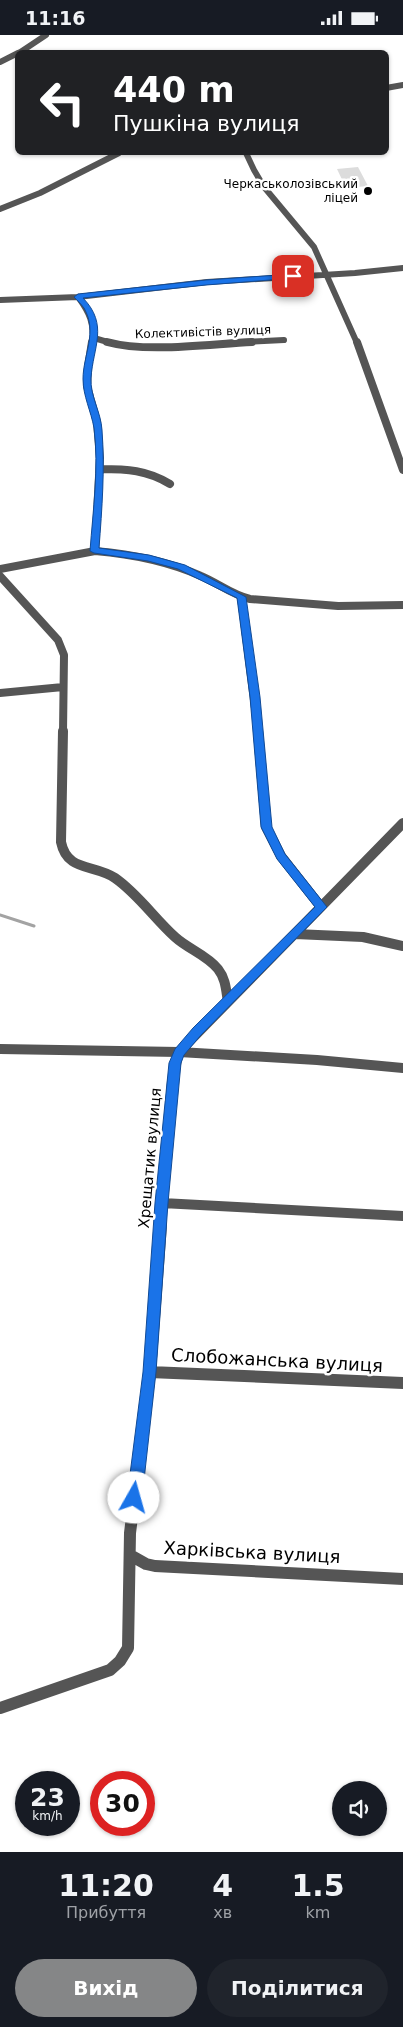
<!DOCTYPE html>
<html lang="uk">
<head>
<meta charset="utf-8">
<style>
  body { margin:0; font-family:"DejaVu Sans",sans-serif; background:#20242c; color:#f1f3f6; height:100vh; display:flex; flex-direction:column; font-size:19px; white-space:nowrap }
  * { box-sizing:border-box; margin:0 }
  p { font-size:16px; color:#9ea1a6 }
  .icon { flex:none; width:28px; height:28px; fill:none; stroke:currentColor; stroke-width:2; stroke-linecap:round; stroke-linejoin:round }
  .map { position:relative; height:1817px; overflow:hidden }
  .drawer { display:flex; flex-direction:column; background:#171b24; flex:1 }
  .drawer>* { flex:none }
  .hud { position:absolute; left:15px; top:15px; width:374px; height:105px; border-radius:8px; box-shadow:0 1px 4px #0004; background:#202124; color:#fff; overflow:hidden }
  .buttons { position:absolute; left:332px; top:1746px; display:grid; gap:10px }
  .buttons a { display:grid; place-items:center; width:55px; height:55px; border-radius:50%; background:#171b24; box-shadow:0 1px 4px #0004; font-size:25px }
  .speed { position:absolute; left:15px; top:1736px; display:flex; gap:10px; font-size:25px; font-weight:700; text-align:center }
  .speed>* { display:grid; place-content:center; width:65px; height:65px; border-radius:50%; background:#171b24; box-shadow:0 1px 4px #0004; line-height:1 }
  .speed small { font-size:12px; font-weight:400 }
  .speed .limit { border:8px solid #d22; background:#fff; color:#111 }
  .pin { position:absolute; display:grid; place-items:center; width:42px; height:42px; color:#fff; margin:-21px; border-radius:10px; box-shadow:0 2px 8px #0006 }
  .me { position:absolute; width:55px; margin:-28px; rotate:7deg; stroke-linejoin:round; filter:drop-shadow(0 0 4px #0008) }
  .turn { display:flex; align-items:center; gap:18px; height:105px; padding:0 15px; font-size:22px }
  .turn .icon { width:65px; height:65px; stroke-width:2.5 }
  .turn b { display:block; font-size:35px; line-height:42px }
  .eta { display:flex; justify-content:space-evenly; align-items:center; height:85px; text-align:center }
  .eta b { font-size:30px; font-weight:600; line-height:35px }
  .button { display:flex; gap:10px; margin-top:auto; padding:10px 15px }
  .button a { flex:1; height:58px; border-radius:30px; background:#858687; color:#fff; font-size:20px; font-weight:600; line-height:58px; text-align:center }
  .button a+a { background:#20242c; color:#f1f3f6 }
  .status { display:flex; justify-content:space-between; align-items:center; height:35px; padding:0 25px; background:#171b24; direction:ltr }
  .status svg { height:14px; fill:currentColor }
  .map>svg:first-child { display:block }
  .green { fill:#dcdcdc }
  .lines { fill:none; stroke-linecap:round; stroke-linejoin:round }
  .stream { stroke:#a3a3a3; stroke-width:3 }
  .minor-far3 { stroke:#555; stroke-width:6 }
  .minor-far2 { stroke:#555; stroke-width:8 }
  .minor-far1 { stroke:#555; stroke-width:10 }
  .minor { stroke:#555; stroke-width:12 }
  .route { fill:#1a73e8; stroke:#114b97 }
  .poi-dot { fill:#000; stroke:#fff; stroke-width:2 }
  .labels { text-anchor:middle; dominant-baseline:central; stroke-width:5; stroke-linejoin:round; paint-order:stroke }
  .far-poi-label { font-size:12px; fill:#000; stroke:#fff; text-anchor:end }
  .far-street-label { font-size:12px; fill:#000; stroke:#fff }
  .street-label { font-size:15px; fill:#000; stroke:#fff }
  .near-street-label { font-size:18px; fill:#000; stroke:#fff }
</style>
</head>
<body>
<div class="status"><b>11:16</b><svg viewBox="0 0 49 12"><path d="M0 12V9h3v3zM5 12V6h3v6zM10 12V3h3v9zM15 12V0h3v12zM26 1h20v11H26zM47 4h2v5h-2z"/></svg></div>
<div class="map">
<svg width="403" height="1817" viewBox="0 0 403 1817">
  <rect width="100%" height="100%" fill="#fff"/>
  <path class="green" d="M358,132L368,151L346,153L337,134Z"/>
  <g class="lines">
    <path class="stream" d="M0,880L34,891"/>
    <path class="minor-far3" d="M19,18L46,0
      M0,27L18,18
      M386,53L403,50
      M246,118L254,135L264,152L314,212L357,308
      M0,174L40,158L119,118
      M78,262C89,277 95,289 92,308
      M0,265L78,262L207,247L355,238L403,233
      M94,303L111,308
      M226,308L284,305"/>
    <path class="minor-far2" d="M92,307L88,332L87,351L97,387L100,423L95,516
      M107,307C147,318 209,309 252,307
      M357,307L403,435
      M100,434C127,434 147,435 170,449
      M0,534L95,516C131,519 167,526 201,541C218,548 232,560 250,564L338,571L403,570
      M0,541L58,605L64,620L63,697
      M241,562L258,697
      M0,658L63,652"/>
    <path class="minor-far1" d="M63,696L61,807C67,837 94,829 115,843C138,859 154,883 175,902C188,914 207,920 218,934C226,944 226,956 228,967
      M258,696L266,792L281,821L321,872
      M295,899L363,902L403,911
      M0,1014L179,1017L317,1025L403,1033
      M162,1168L403,1181
      M161,1191L172,1046L179,1017L403,788"/>
    <path class="minor" d="M150,1337L403,1348
      M130,1520L146,1529L155,1531L403,1544
      M0,1673L110,1635L120,1626L128,1613L130,1498L150,1337L161,1190"/>
  </g>
  <path class="route" d="M293,239L297,241L296,243L206,250L83,263C109,290 93,312 91,343C90,361 101,377 102,395C105,434 102,474 99,513L149,520L185,530L246,562L260,662L272,792L285,819L327,872L201,1000L184,1020L181,1028L168,1168L156,1337L142,1463L139,1468L134,1470L129,1468L127,1463L143,1337L155,1168L169,1028L175,1014L193,993L315,872L277,824L261,792L250,662L237,563L178,534L148,526L94,518L90,516C93,475 99,433 94,393C91,376 83,361 83,344C83,320 98,297 84,273C81,269 77,265 74,262L78,259L206,245Z"/>
  <circle class="poi-dot" cx="368" cy="156" r="5"/>
  <g class="labels">
    <g class="far-poi-label">
      <text x="358" y="149">Черкаськолозівський<tspan x="358" dy="14">ліцей</tspan></text>
    </g>
    <g class="far-street-label">
      <text transform="translate(203 297) rotate(-2)">Колективістів вулиця</text>
    </g>
    <g class="street-label">
      <text transform="translate(150 1123) rotate(-85)">Хрещатик вулиця</text>
    </g>
    <g class="near-street-label">
      <text transform="translate(277 1325) rotate(3)">Слобожанська вулиця</text>
      <text transform="translate(252 1517) rotate(3)">Харківська вулиця</text>
    </g>
  </g>
</svg>
<div class="buttons">
<a><svg class="icon" aria-label="sound" viewBox="0 0 24 24"><path d="M4 9h4l5-4v14l-5-4H4zM17 9q2 3 0 6"/></svg></a>
</div>
<div class="speed"><div>23<small>km/h</small></div><div class="limit">30</div></div>
<div class="pin" style="left:293px;top:241px;background:#d93025"><svg class="icon" aria-label="arrive" viewBox="0 0 24 24"><path d="M6 21V4h12l-3 4 3 4H6"/></svg></div>
<svg class="me" style="left:134px;top:1463px" viewBox="-20 -20 40 40"><circle r="19" fill="#fff"/><path d="M0-13L10 11 0 6-10 11z" fill="#1a73e8"/></svg>
<div class="hud">
<div class="turn"><svg class="icon" aria-label="left" viewBox="0 0 24 24"><path d="M17 20v-9H6M10 6l-5 5 5 5"/></svg><div><b>440 m</b>Пушкіна вулиця</div></div>
</div>
</div>
<section class="drawer">
<div class="eta">
<div><b>11:20</b><p>Прибуття</p></div>
<div><b>4</b><p>хв</p></div>
<div><b>1.5</b><p>km</p></div>
</div>
<div class="button"><a>Вихід</a><a>Поділитися</a></div>
</section>
</body>
</html>
